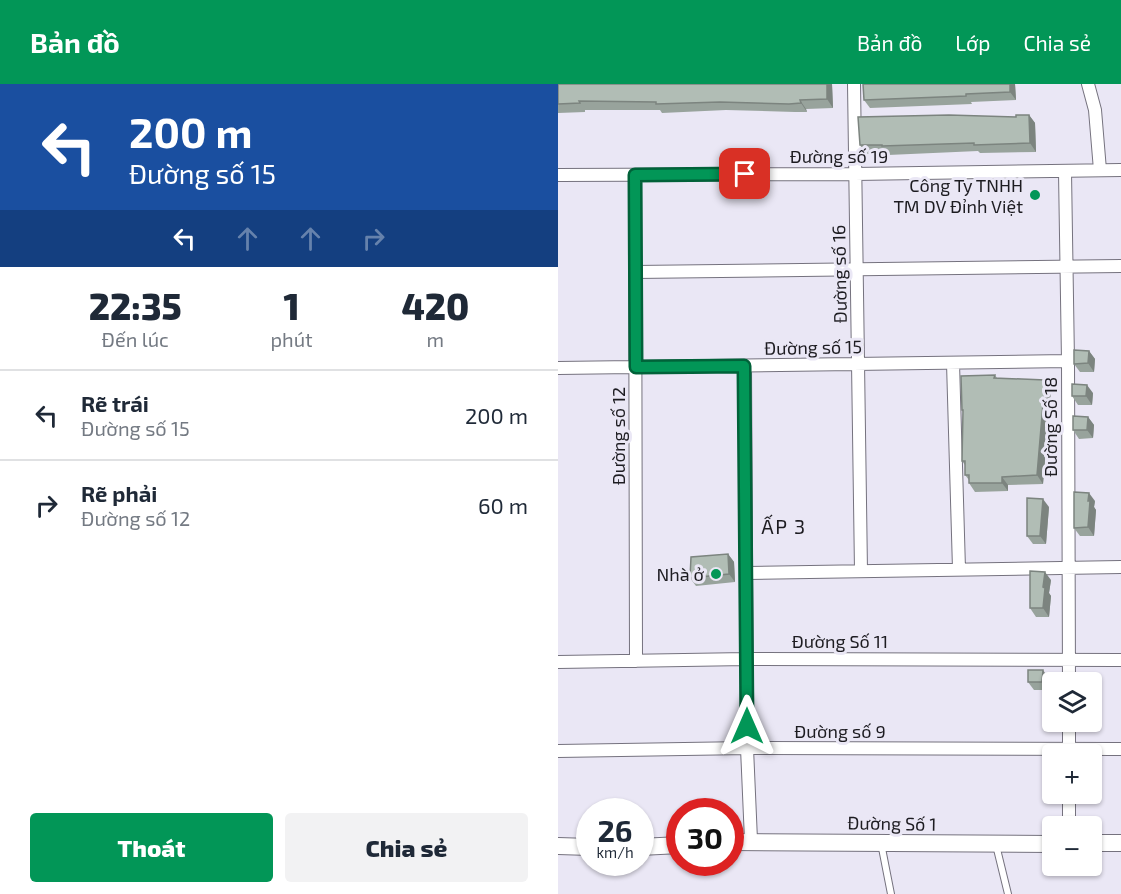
<!DOCTYPE html>
<html lang="vi">
<head>
<meta charset="utf-8">
<style>
  body { margin:0; font-family:"Exo 2",sans-serif; background:#f2f2f3; color:#1f2937; height:100vh; display:flex; flex-direction:column; font-size:22px; white-space:nowrap }
  * { box-sizing:border-box; margin:0 }
  p { font-size:20px; color:#747a83 }
  .icon { flex:none; width:33px; height:33px; fill:none; stroke:currentColor; stroke-width:2; stroke-linecap:round; stroke-linejoin:round }
  .map { position:relative; flex:1; overflow:hidden }
  .details { display:flex; flex-direction:column; background:#fff; width:558px }
  .details>* { flex:none }
  .hud { background:#1a4fa0; color:#fff; overflow:hidden }
  .tools { position:absolute; left:484px; top:588px; display:grid; gap:12px }
  .tools a { display:grid; place-items:center; width:60px; height:60px; border-radius:6px; background:#fff; box-shadow:0 2px 4px #0004; font-size:30px }
  .speed { position:absolute; left:18px; top:714px; display:flex; gap:12px; font-size:30px; font-weight:700; text-align:center }
  .speed>* { display:grid; place-content:center; width:78px; height:78px; border-radius:50%; background:#fff; box-shadow:0 2px 4px #0004; line-height:1 }
  .speed small { font-size:15px; font-weight:400 }
  .speed .limit { border:9px solid #d22; background:#fff; color:#111 }
  .pin { position:absolute; display:grid; place-items:center; width:51px; height:51px; color:#fff; margin:-26px; border-radius:12px; box-shadow:0 3px 9px #0006 }
  .me { position:absolute; width:66px; margin:-33px; rotate:0deg; stroke-linejoin:round; filter:drop-shadow(0 0 4px #0008) }
  .turn { display:flex; align-items:center; gap:21px; height:126px; padding:0 30px; font-size:27px }
  .turn .icon { width:78px; height:78px; stroke-width:2.5 }
  .turn b { display:block; font-size:42px; line-height:51px }
  .lanes { display:flex; align-items:center; height:57px; padding:0 30px; background:#0003; justify-content:center; gap:30px; direction:ltr }
  .lanes .off { opacity:.35 }
  .eta { display:flex; justify-content:space-evenly; align-items:center; height:102px; text-align:center }
  .eta b { font-size:36px; font-weight:800; line-height:42px }
  .action { display:flex; gap:12px; margin-top:auto; padding:12px 30px }
  .action a { flex:1; height:69px; border-radius:6px; background:#029657; color:#fff; font-size:24px; font-weight:800; line-height:69px; text-align:center }
  .action a+a { background:#f2f2f3; color:#1f2937 }
  ul { padding:0; list-style:none }
  li { display:flex; align-items:center; gap:18px; height:90px; padding:0 30px; border-top:2px solid #e0e1e3 }
  li div { flex:1 }
  li b { display:block; font-size:22px }
  li em { font-style:normal }
  header { display:flex; align-items:center; gap:36px; box-sizing:border-box; height:84px; padding:0 30px; background:#029657; color:#fff }
  header strong { font-size:28px }
  nav { display:flex; gap:33px; margin-inline-start:auto; font-size:21px }
  main { display:flex; flex:1; min-height:0 }
  .map>svg:first-child { display:block }
  .lines { fill:none; stroke-linecap:round; stroke-linejoin:round }
  .lane-casing { stroke:#75727e; stroke-width:8 }
  .street-casing { stroke:#75727e; stroke-width:14 }
  .secondary-casing { stroke:#75727e; stroke-width:18 }
  .lane { stroke:#fff; stroke-width:6 }
  .street { stroke:#fff; stroke-width:12 }
  .secondary { stroke:#fff; stroke-width:16 }
  .wall { fill:#98a39c }
  .shaded-wall { fill:#7c847f }
  .building { fill:#b1bdb5; stroke:#7c847f; stroke-width:1.5 }
  .route-casing { stroke:#016239; stroke-width:15 }
  .route { stroke:#029657; stroke-width:10 }
  .poi-dot { fill:#029657; stroke:#eae7f5; stroke-width:2 }
  .labels { text-anchor:middle; dominant-baseline:central; stroke-width:6; stroke-linejoin:round; paint-order:stroke }
  .street-label { font-size:18px; fill:#1d1c21; stroke:#eae7f5 }
  .poi-label { font-size:18px; fill:#1d1c21; stroke:#eae7f5; text-anchor:end }
  .neighbourhood-label { font-size:20px; letter-spacing:1.5px; fill:#1d1c21; stroke:#eae7f5 }
</style>
</head>
<body>
<header>
<strong>Bản đồ</strong>
<nav><a>Bản đồ</a><a>Lớp</a><a>Chia sẻ</a></nav>
</header>
<main>
<section class="details">
<div class="hud">
<div class="turn"><svg class="icon" aria-label="left" viewBox="0 0 24 24"><path d="M17 20v-9H6M10 6l-5 5 5 5"/></svg><div><b>200 m</b>Đường số 15</div></div>
<div class="lanes"><svg class="icon" aria-label="left" viewBox="0 0 24 24"><path d="M17 20v-9H6M10 6l-5 5 5 5"/></svg><svg class="icon off" aria-label="ahead" viewBox="0 0 24 24"><path d="M12 20V5M6 11l6-6 6 6"/></svg><svg class="icon off" aria-label="ahead" viewBox="0 0 24 24"><path d="M12 20V5M6 11l6-6 6 6"/></svg><svg class="icon off" aria-label="right" viewBox="0 0 24 24"><path d="M7 20v-9h11M14 6l5 5-5 5"/></svg></div>
</div>
<div class="eta">
<div><b>22:35</b><p>Đến lúc</p></div>
<div><b>1</b><p>phút</p></div>
<div><b>420</b><p>m</p></div>
</div>
<ul>
<li><svg class="icon" aria-label="left" viewBox="0 0 24 24"><path d="M17 20v-9H6M10 6l-5 5 5 5"/></svg><div><b>Rẽ trái</b><p>Đường số 15</p></div><em>200 m</em></li>
<li><svg class="icon" aria-label="right" viewBox="0 0 24 24"><path d="M7 20v-9h11M14 6l5 5-5 5"/></svg><div><b>Rẽ phải</b><p>Đường số 12</p></div><em>60 m</em></li>
</ul>
<div class="action"><a>Thoát</a><a>Chia sẻ</a></div>
</section>
<div class="map">
<svg width="563" height="810" viewBox="0 0 563 810">
  <rect width="100%" height="100%" fill="#eae7f5"/>
  <g class="lines">
    <defs>
      <path id="lane" d="M323,759L333,810
        M438,761L450,810"/>
      <path id="street" d="M296,0L303,487
        M530,0L537,26L542,86
        M507,88L510,277L511,598
        M0,91L297,90L563,86
        M77,91L78,577
        M77,188L563,182
        M395,279L401,485
        M187,282L189,664L193,756
        M0,284L510,277
        M189,489L563,483
        M0,578L189,575L563,576
        M511,638V670
        M0,667L189,664L563,665
        M511,710V742"/>
      <path id="secondary" d="M172,758L495,760
        M534,759H563
        M0,762L32,763
        M82,763L122,761"/>
    </defs>
    <use href="#lane" class="lane-casing"/>
    <use href="#street" class="street-casing"/>
    <use href="#secondary" class="secondary-casing"/>
    <use href="#lane" class="lane"/>
    <use href="#street" class="street"/>
    <use href="#secondary" class="secondary"/>
  </g>
  <path class="wall" d="M0,0H274L275,24L248,25L249,28H237L168,26L104,29L102,26H27V28L0,29Z
    M457,0L458,16L413,18L414,20L312,24L306,16Z
    M471,31L477,39L478,68L422,69L420,67L330,71L329,69L308,70L302,61Z
    M531,267L537,275L536,288H522L516,280Z
    M437,291L439,294L487,296L493,305L485,400L450,401V407L417,408L411,399V396L407,391V381L404,377L405,328L404,326Z
    M535,309L534,321H520L514,312Z
    M530,333L536,341L535,354L521,355L515,346Z
    M537,417L536,423L538,426L536,452H522L516,444Z
    M491,423L488,460H475L469,452Z
    M170,470L176,478L177,498L138,502L132,494Z
    M493,496L491,509L493,512L491,533H478L472,524Z
    M491,595L489,606H476L470,598Z"/>
  <path class="shaded-wall" d="M269,0H274L275,24L269,15Z
    M452,0H457L458,16L452,8Z
    M242,16L248,25L249,28L243,19Z
    M471,31L477,39L478,68L472,59Z
    M531,267L537,275L536,288L530,279Z
    M487,296L493,305L485,400L479,391Z
    M529,301L535,309L534,321L528,312Z
    M530,333L536,341L535,354L529,346Z
    M444,393L450,401V407L444,399Z
    M531,409L537,417L536,423L538,426L536,452L530,443V417Z
    M485,415L491,423L488,460L482,452Z
    M170,470L176,478L177,498L171,490Z
    M487,488L493,496L491,509L493,512L491,533L485,524V503Z
    M485,586L491,595L489,606L484,598Z"/>
  <path class="building" d="M0,0H269V15L242,16L243,19L231,20L162,18L98,20V18L21,17L22,19L0,20Z
    M305,0H452V8L408,10V12L306,16Z
    M391,31L458,33V31H471L472,59L416,61V59L324,62V61H302L300,33Z
    M516,266L531,267L530,279L516,280Z
    M437,291L436,294L487,296L479,391L444,393V399H411V391H407V377H404L405,326H404L403,292Z
    M514,300L529,301L528,312H514Z
    M515,332L530,333L529,346H515Z
    M516,408L531,409L530,417H532L530,443L516,444Z
    M469,414L485,415L482,452H469Z
    M170,470L171,490L132,494L133,473Z
    M472,487L487,488L485,503L487,504L485,524H472Z
    M470,586H485L484,598H470Z"/>
  <g class="lines">
    <defs>
      <path id="route" d="M187,90L77,91L78,283L186,282L189,642"/>
    </defs>
    <use href="#route" class="route-casing"/>
    <use href="#route" class="route"/>
  </g>
  <g class="poi-dot">
    <circle cx="477" cy="111" r="6"/>
    <circle cx="158" cy="490" r="6"/>
  </g>
  <g class="labels">
    <g class="street-label">
      <text x="281" y="72">Đường số 19</text>
      <text transform="translate(281 190) rotate(-91)">Đường số 16</text>
      <text transform="translate(255 263) rotate(-1)">Đường số 15</text>
      <text transform="translate(492 343) rotate(-90)">Đường Số 18</text>
      <text transform="translate(60 352) rotate(-90)">Đường số 12</text>
      <text x="282" y="557">Đường Số 11</text>
      <text x="282" y="647">Đường số 9</text>
      <text transform="translate(334 739) rotate(1)">Đường Số 1</text>
    </g>
    <g class="poi-label">
      <text x="465" y="101">Công Ty TNHH<tspan x="465" dy="21">TM DV Đỉnh Việt</tspan></text>
      <text x="146" y="490">Nhà ở</text>
    </g>
    <g class="neighbourhood-label">
      <text x="226" y="442">ẤP 3</text>
    </g>
  </g>
</svg>
<div class="tools">
<a><svg class="icon" aria-label="layers" viewBox="0 0 24 24"><path d="M12 4l9 5-9 5-9-5zM3 14l9 5 9-5"/></svg></a>
<a>+</a>
<a>−</a>
</div>
<div class="speed"><div>26<small>km/h</small></div><div class="limit">30</div></div>
<div class="pin" style="left:187px;top:90px;background:#d93025"><svg class="icon" aria-label="arrive" viewBox="0 0 24 24"><path d="M6 21V4h12l-3 4 3 4H6"/></svg></div>
<svg class="me" style="left:189px;top:642px" viewBox="-20 -20 40 40"><path d="M0-17L14 15 0 8-14 15z" fill="#029657" stroke="#fff" stroke-width="4"/></svg>
</div>
</main>
</body>
</html>
